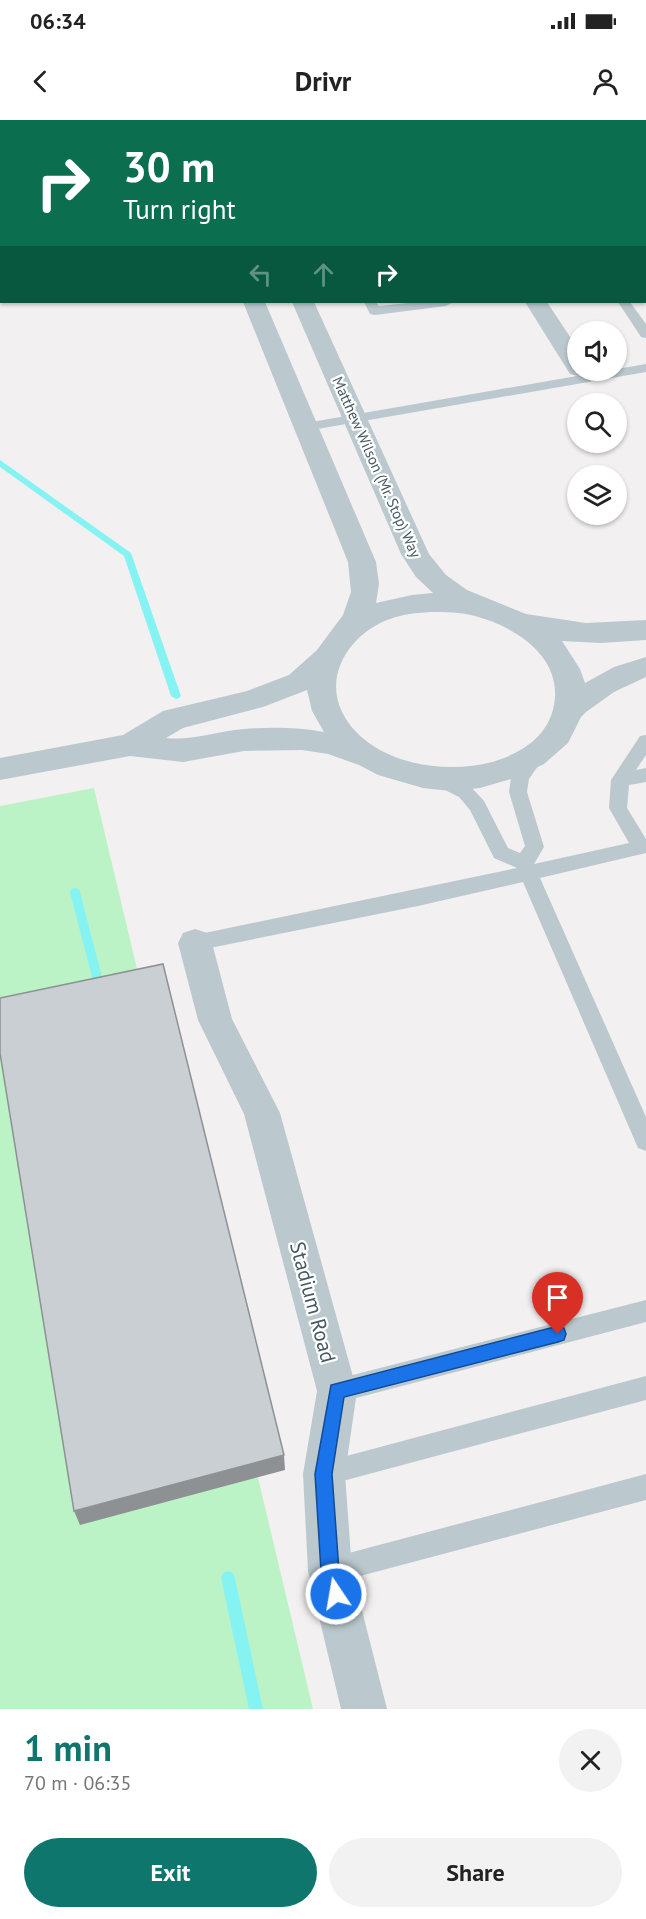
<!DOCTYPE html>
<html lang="en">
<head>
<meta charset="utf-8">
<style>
  body { margin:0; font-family:"PT Sans",sans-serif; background:#f2f2f2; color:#222; height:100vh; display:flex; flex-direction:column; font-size:22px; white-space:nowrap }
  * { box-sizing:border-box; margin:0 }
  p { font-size:20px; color:#767676 }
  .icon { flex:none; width:33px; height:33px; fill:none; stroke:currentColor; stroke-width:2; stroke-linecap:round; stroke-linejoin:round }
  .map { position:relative; height:1589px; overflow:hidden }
  .panel { display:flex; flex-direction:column; background:#fff; flex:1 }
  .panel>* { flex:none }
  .guide { position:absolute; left:0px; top:0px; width:646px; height:183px; box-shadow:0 2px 4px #0004; background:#0b6e4f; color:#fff; overflow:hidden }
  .fabs { position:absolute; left:567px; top:201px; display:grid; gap:12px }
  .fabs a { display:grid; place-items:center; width:60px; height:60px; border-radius:50%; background:#fff; box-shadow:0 2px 4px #0004; font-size:30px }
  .pin { position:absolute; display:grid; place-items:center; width:51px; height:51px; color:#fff; margin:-62px -26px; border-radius:50% 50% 50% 0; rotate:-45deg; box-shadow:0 0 6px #0007 }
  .pin .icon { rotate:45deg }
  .me { position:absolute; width:66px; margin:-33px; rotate:348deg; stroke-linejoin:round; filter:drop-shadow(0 0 4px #0008) }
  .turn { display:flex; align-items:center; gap:21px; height:126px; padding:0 24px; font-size:27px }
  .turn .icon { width:78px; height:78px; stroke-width:2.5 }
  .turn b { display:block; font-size:42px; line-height:51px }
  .lanes { display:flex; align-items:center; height:57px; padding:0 24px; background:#0003; justify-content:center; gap:30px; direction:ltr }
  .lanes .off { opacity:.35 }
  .round { display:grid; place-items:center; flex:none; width:63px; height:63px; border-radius:32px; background:#f2f2f2 }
  .overview { display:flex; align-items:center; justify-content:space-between; height:102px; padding:0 24px }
  h1 { font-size:36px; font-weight:700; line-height:45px; color:#0f766e }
  .action { display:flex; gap:12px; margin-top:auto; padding:12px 24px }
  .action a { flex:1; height:69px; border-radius:36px; background:#0f766e; color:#fff; font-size:24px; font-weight:700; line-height:69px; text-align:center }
  .action a+a { background:#f2f2f2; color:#222 }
  .status { display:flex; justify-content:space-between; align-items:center; height:42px; padding:0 30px; background:#fff; direction:ltr }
  .status svg { height:16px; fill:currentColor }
  header { display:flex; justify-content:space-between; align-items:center; height:78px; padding:0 24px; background:#fff; font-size:27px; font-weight:700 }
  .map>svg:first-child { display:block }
  .green { fill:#bcf3c6 }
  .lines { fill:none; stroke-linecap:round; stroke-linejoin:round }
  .stream { fill:#86f3f3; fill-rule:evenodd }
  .motorway-casing { stroke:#709baf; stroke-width:3 }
  .service { fill:#bbc9ce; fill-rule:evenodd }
  .minor { fill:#bbc9ce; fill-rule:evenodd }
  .tertiary { fill:#bbc9ce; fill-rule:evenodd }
  .secondary { fill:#bbccd4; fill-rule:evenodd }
  .motorway { fill:#85b0c3; fill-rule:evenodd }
  .shaded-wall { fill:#8d9194 }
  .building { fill:#cacfd3; stroke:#8d9194; stroke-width:1.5 }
  .route { fill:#1a73e8; stroke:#114b97; stroke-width:1.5 }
  .labels { text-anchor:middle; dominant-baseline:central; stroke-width:4.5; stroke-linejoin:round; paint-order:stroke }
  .far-street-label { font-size:15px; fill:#475960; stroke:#fff }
  .near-street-label { font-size:21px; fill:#475960; stroke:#fff }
</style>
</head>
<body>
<div class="status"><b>06:34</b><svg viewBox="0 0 49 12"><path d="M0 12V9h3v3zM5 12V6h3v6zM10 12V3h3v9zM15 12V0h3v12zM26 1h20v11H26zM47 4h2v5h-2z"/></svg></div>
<header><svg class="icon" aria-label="back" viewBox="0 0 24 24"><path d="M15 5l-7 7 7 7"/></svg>Drivr<svg class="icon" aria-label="person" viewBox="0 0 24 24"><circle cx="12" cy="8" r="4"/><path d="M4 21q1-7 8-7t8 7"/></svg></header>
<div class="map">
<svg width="646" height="1589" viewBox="0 0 646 1589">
  <rect width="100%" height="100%" fill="#f3f0f1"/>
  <path class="green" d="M94,668L313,1589H0V686Z"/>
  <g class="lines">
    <path class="stream" d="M0,340L131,433L181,576L179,578L176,579L171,576L124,436L0,347Z
      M75,768L79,769L80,772L105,869L104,872L100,874L96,872L95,869L70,772L71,769Z
      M228,1451L233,1453L235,1458L263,1589H249L221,1458L223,1453Z"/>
    <defs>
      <path id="motorway" d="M0,0H11L12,2H2L0,8Z
        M394,0H426L393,2Z
        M645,4H646V16H645Z
        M0,44H2V56H0Z
        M0,89H2V101H0Z
        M2,135V149L0,150V136Z"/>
    </defs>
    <use href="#motorway" class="motorway-casing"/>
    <path class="service" d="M645,154H646V162H645Z
      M364,182H376L379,186L418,182H453L446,186L375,195L370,194Z
      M618,182H630L646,204V218L641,217Z
      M646,244V252L306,311L299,307L306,303Z
      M646,615V635L636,650L646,648V662L629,665L627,688L646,719V733L540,758L646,997V1031L638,1028L635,1021L523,762L418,786L195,831L188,829L185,823L188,817L195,815L517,748L494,738L470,690L459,677L433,664L430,659L433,654L439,652L471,667L484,681L508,728L520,733L525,726L509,672L511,658L530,631L536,629L542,631L545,636L529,659L527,672L544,727L534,744L629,723L609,688L611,660L640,616Z
      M646,1180V1202L337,1283L328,1279L325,1271L328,1263L337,1259Z
      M646,1256V1280L324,1366L315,1363L312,1354L315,1345L324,1342Z
      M646,1354V1380L330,1464L321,1460L317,1451L321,1442L330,1438Z"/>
    <path class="minor" d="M525,182H547L578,229V250H589L586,254L578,256L570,254Z
      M195,809L207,813L212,823L232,899L280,993L357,1271L345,1354L352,1451L387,1589H341L308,1451L303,1354L317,1271L244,994L198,900L178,823L183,813Z"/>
    <path class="tertiary" d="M243,182H265L376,442L379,464L376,483L412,475L433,473L416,457L401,434L292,182H314L429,434L446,455L467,470L526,494L586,503L646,500V520L601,523L562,521L580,549L585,563L614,547L646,537V557L614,572L586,592L581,597L568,623L544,644L518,657L480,668L451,671L423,668L378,655L359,645L328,634L302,630L244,631L183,642L130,636L0,660V638L123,615L163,591L247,571L289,555L317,530L343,495L351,472L348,442ZM430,492C445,492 461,492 475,496C516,507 563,537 554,585C549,612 529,628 504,638C453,658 369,646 342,592C323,552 353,512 390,499C403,494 417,493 430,492ZM307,570L312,591L324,612C298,607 271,607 244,609C217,611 193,621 166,618L183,608L263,587Z"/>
    <path class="secondary" d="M645,55H646V67H645Z
      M2,143V157L0,158V144Z"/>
    <use href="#motorway" class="motorway"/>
  </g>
  <path class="shaded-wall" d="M284,1335L285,1350L80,1405L74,1391Z"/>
  <path class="building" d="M163,844L284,1335L74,1391L0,933V878Z"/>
  <path class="route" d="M558,1206L564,1208L566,1214L564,1220L558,1222L344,1277L332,1354L339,1451L345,1474L342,1481L336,1483L329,1481L321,1451L315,1354L331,1265Z"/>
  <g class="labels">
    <g class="far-street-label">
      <text transform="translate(377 347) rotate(66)">Matthew Wilson (Mr. Stop) Way</text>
    </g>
    <g class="near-street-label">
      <text transform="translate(313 1182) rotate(75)">Stadium Road</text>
    </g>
  </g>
</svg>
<div class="fabs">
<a><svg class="icon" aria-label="sound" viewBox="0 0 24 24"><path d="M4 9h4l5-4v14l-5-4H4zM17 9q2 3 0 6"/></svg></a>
<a><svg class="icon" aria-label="search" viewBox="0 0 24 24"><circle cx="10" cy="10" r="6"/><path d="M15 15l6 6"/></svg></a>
<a><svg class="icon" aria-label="layers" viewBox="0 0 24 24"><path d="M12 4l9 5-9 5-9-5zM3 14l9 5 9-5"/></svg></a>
</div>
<div class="pin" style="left:558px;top:1214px;background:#d93025"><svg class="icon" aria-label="arrive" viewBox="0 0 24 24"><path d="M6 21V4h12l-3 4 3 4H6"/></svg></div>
<svg class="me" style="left:336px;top:1474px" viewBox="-20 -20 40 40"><circle r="17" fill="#1a73e8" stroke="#fff" stroke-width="3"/><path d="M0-11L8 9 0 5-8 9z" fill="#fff"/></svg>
<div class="guide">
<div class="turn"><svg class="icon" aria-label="right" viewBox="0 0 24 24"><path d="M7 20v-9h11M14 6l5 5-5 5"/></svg><div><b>30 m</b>Turn right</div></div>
<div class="lanes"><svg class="icon off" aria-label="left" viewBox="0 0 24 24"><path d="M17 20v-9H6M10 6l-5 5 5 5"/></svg><svg class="icon off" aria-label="ahead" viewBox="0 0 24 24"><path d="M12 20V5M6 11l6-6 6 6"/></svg><svg class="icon" aria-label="right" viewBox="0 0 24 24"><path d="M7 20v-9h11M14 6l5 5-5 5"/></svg></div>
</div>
</div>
<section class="panel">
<div class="overview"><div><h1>1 min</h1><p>70 m · 06:35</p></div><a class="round"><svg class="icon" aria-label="close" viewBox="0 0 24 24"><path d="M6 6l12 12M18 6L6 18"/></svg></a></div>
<div class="action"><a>Exit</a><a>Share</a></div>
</section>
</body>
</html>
